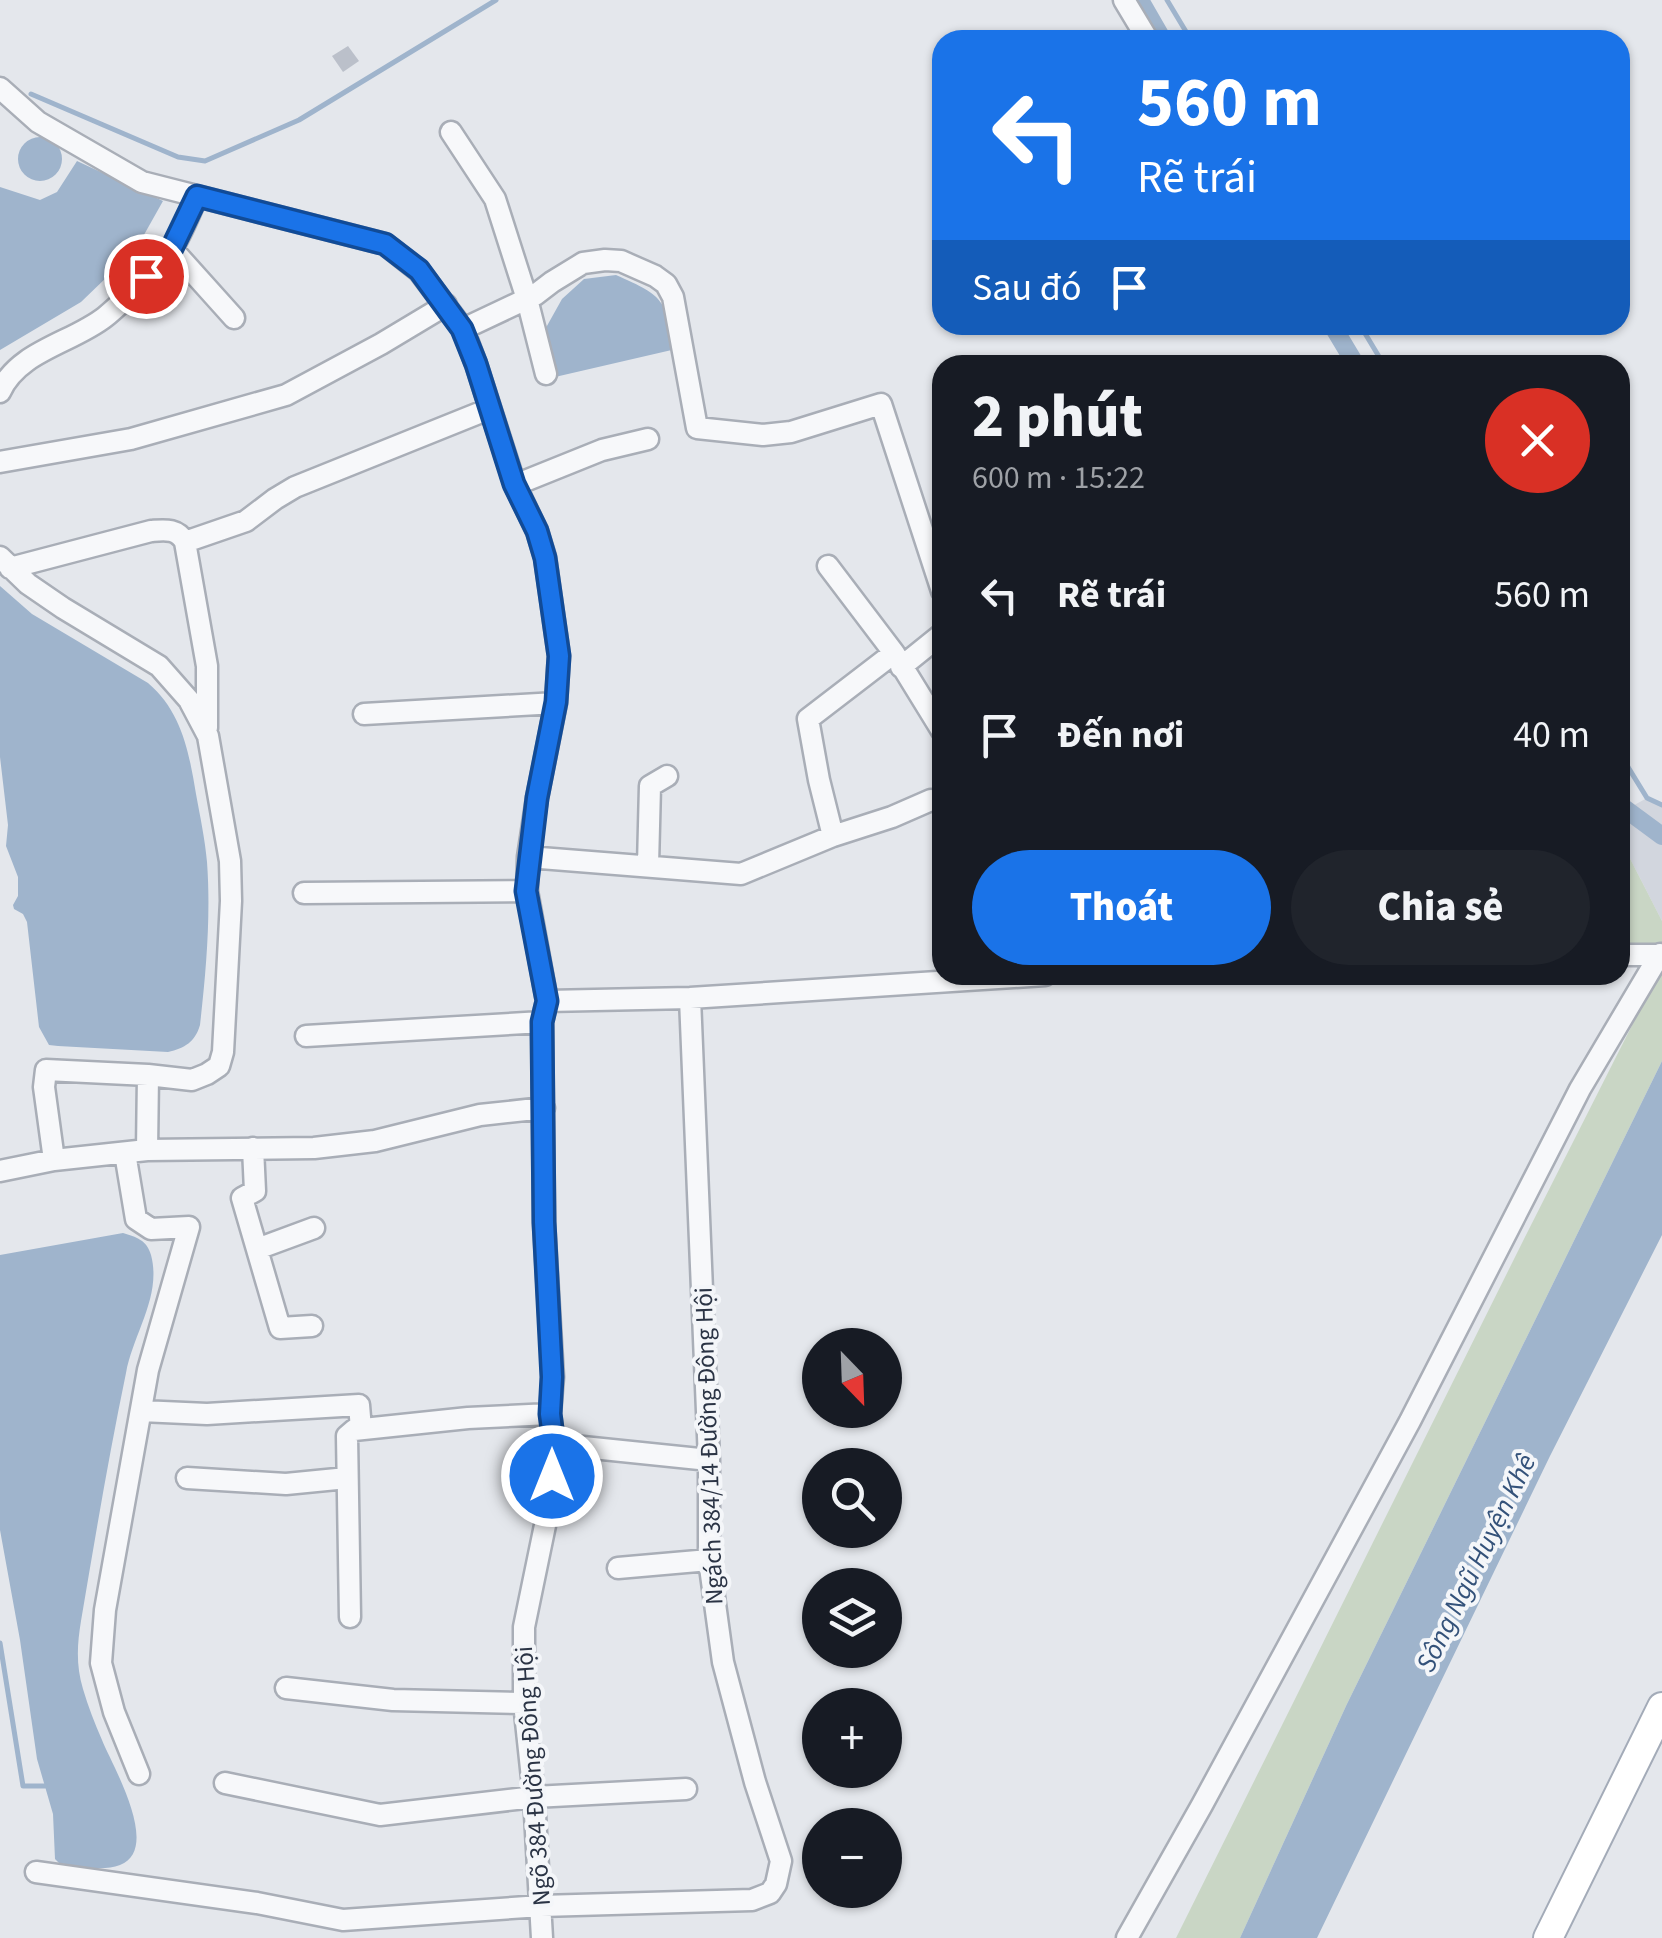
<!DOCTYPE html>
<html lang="vi">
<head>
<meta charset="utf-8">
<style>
  body { margin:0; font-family:"Source Sans 3",sans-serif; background:#20242c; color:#f1f3f6; height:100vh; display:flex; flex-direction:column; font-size:38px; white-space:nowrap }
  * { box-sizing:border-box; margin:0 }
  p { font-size:32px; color:#9ea1a6 }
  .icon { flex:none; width:55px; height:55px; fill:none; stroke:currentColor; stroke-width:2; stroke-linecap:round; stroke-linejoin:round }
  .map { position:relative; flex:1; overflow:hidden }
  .panel { position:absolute; left:932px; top:355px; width:698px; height:630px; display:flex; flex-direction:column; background:#171b24; border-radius:30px; box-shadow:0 2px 8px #0004 }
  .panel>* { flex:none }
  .banner { position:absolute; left:932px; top:30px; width:698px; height:305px; border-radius:30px; box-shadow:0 2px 8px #0004; background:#1a73e8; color:#fff; overflow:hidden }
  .needle { width:65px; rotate:157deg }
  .controls { position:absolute; left:802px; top:1328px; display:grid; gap:20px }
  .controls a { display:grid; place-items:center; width:100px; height:100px; border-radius:50%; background:#171b24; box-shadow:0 2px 8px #0004; font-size:50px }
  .pin { position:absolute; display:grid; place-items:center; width:85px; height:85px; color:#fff; margin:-42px; border:5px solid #fff; border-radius:50%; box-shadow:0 2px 10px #0007 }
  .me { position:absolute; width:110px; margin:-55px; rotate:0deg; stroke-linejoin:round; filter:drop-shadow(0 0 8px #0008) }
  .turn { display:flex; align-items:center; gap:35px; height:210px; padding:0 40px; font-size:45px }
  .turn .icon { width:130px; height:130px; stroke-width:2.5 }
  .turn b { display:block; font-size:70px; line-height:85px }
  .then { display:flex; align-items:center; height:95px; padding:0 40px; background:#0003; gap:20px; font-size:38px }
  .round { display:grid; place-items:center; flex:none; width:105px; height:105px; border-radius:52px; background:#20242c }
  .head { display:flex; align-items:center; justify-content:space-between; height:170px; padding:0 40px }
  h1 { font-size:60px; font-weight:800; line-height:75px }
  .cta { display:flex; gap:20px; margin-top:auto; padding:20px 40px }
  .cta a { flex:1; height:115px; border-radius:60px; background:#1a73e8; color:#fff; font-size:40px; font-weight:800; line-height:115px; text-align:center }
  .cta a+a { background:#20242c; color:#f1f3f6 }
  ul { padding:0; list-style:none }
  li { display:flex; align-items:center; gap:30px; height:140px; padding:0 40px }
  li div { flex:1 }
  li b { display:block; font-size:38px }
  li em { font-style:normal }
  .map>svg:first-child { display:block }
  .built { fill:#d2d6de }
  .green { fill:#c9d6c5 }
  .water { fill:#9fb4cc }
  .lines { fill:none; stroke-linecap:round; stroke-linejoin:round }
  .stream { stroke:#9fb4cc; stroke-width:5 }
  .canal { stroke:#9fb4cc; stroke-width:18 }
  .building { fill:#bbc0ca }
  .minor-casing { stroke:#a9aeb7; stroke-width:25 }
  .major-casing { stroke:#a3abb8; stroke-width:32 }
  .minor { stroke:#f7f8fa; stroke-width:20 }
  .major { stroke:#fff; stroke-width:28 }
  .route-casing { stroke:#114b97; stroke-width:25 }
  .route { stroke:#1a73e8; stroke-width:18 }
  .labels { text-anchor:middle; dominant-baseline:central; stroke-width:8; stroke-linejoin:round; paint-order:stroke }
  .street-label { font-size:25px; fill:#2b3445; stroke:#f4f6f9 }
  .water-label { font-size:28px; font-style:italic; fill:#34527a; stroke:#f4f6f9 }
</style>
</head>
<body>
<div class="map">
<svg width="1662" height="1938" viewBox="0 0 1662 1938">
  <rect width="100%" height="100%" fill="#e4e7ec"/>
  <path class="built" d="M1647,798L1662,806V921L1620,839V813Z"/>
  <path class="green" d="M1620,839L1662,921V951L1620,955Z
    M1662,966V1061L1346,1706L1240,1938H1176L1525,1237Z"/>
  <path class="water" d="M18 159a22 22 0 1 1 44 0a22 22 0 1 1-44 0Z
    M77,161L163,201L136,249L81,302L0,350V187L40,200L57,192Z
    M616,275C666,297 663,298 676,349L555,377L543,333L562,299L584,279Z
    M0,586L32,614L148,683C182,712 189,752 196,794C200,816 205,839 207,862C211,916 206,972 200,1025C195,1042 185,1048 168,1052L58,1046L49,1045L39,1027L27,922L23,914L14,909L13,905L18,896V877L6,846L8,825L0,757Z
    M1662,1061V1235L1550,1456L1317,1938H1240L1346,1706Z
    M123,1233C136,1237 147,1240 151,1255C162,1296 133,1334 126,1373C109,1455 95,1538 81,1621C77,1645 76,1666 83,1689C88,1706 95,1724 102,1740C112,1765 162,1849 120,1865C102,1872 77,1866 59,1863L55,1859L53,1814L37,1759L20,1640L0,1530V1255Z"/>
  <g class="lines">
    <path class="stream" d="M1167,0L1191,40
      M31,94L178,157L205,161L299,120L496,0
      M1360,325L1384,365
      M1620,754L1647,798L1662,805
      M0,1643L23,1786H45"/>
    <path class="canal" d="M1140,0L1163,40
      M1332,325L1356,365
      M1620,805L1662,836"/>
  </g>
  <path class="building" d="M348,46L359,61L343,72L332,56Z"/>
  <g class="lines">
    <defs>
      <path id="minor" d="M1124,0L1148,40
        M0,88L38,122L142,182L385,244L419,271L463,329L476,364L515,485L537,531L545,557L559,656L556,703L537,798L528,857L527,891L547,1001L542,1022L544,1223L553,1377L550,1414L554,1444L549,1506L524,1627V1703L534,1797L542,1938
        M451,132L495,199L527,299L546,374
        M172,249L234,318
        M463,329L535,295L552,282L583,263L605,260L621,261L655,276L666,284L673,297L697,428L763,435L791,432L881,404L942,591
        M0,392C18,351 72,343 105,317C120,305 164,261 174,245C183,230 190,212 197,196
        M0,462L131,439L286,395L381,344L446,305
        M515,485L602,450L648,439
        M185,542L246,521L275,499L295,487L489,409
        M0,557L28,584L63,608L159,666L189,700L208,736L230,861L231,901L223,1052L219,1066L207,1074L192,1080L148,1075L46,1070L44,1087L54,1160
        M828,566L894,653L942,731
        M10,568L151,531C165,530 177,528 185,542L207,666V728
        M901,667L942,634
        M364,714L556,703
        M833,836L819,780L808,719L894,653
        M528,857L741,874L833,836L892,817L931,800
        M648,865L650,786L667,776
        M304,893L527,891
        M1620,955H1662
        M547,1001L690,998L1045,975
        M306,1036L542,1022
        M253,1148L255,1191L242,1198L280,1328L312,1326
        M147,1150L148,1075
        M125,1153L136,1219L151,1229L189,1227L148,1370L105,1610L101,1663L114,1712L139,1774
        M0,1171L54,1160L147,1150L314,1148L375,1141L480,1115L544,1108
        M257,1249L314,1228
        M141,1411L207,1414L359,1405L361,1429
        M554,1444L709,1460
        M187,1478L286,1484L347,1478
        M618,1568L709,1560
        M350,1617L347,1436L354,1430L468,1418L550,1414
        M286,1688L393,1700L524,1703
        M225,1783L380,1815L534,1797L686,1789
        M36,1872L257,1903L343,1920L541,1906L752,1900L770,1893L776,1884L781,1861L755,1782L723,1662L709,1560V1460L690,998
        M1127,1938L1202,1805L1410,1421L1580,1089L1660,954"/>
      <path id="major" d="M1548,1938L1662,1707"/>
    </defs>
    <use href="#minor" class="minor-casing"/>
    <use href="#major" class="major-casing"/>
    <use href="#minor" class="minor"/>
    <use href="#major" class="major"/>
  </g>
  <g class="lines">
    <defs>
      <path id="route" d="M146,276L172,248L197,196L385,244L419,270L462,329L476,364L514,484L537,531L545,558L559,656L556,702L537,798L526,891L547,1001L542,1022L544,1222L552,1377L550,1414L554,1444L552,1476"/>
    </defs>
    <use href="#route" class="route-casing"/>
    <use href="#route" class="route"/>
  </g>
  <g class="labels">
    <g class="street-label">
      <text transform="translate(709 1446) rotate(-92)">Ngách 384/14 Đường Đông Hội</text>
      <text transform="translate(533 1776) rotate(-94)">Ngõ 384 Đường Đông Hội</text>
    </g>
    <g class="water-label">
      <text transform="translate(1476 1563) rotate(-64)">Sông Ngũ Huyện Khê</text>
    </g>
  </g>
</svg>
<div class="controls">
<a><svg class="needle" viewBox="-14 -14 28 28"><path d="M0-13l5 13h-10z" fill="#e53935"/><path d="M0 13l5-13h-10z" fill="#9ea1a6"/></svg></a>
<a><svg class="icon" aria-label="search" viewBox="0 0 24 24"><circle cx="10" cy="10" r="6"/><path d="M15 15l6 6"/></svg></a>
<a><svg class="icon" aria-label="layers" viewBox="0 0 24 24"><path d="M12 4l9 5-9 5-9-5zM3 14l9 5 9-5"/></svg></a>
<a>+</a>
<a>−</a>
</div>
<div class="pin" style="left:146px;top:276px;background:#d93025"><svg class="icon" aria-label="arrive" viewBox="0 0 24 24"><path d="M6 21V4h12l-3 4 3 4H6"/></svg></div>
<svg class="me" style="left:552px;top:1476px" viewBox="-20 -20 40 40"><circle r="17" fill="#1a73e8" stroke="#fff" stroke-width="3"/><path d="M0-11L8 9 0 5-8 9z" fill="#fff"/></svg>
<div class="banner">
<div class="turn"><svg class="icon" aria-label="left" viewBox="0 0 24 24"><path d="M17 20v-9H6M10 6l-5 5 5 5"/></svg><div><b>560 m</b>Rẽ trái</div></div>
<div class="then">Sau đó<svg class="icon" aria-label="arrive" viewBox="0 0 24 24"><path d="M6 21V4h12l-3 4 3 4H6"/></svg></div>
</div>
<section class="panel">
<div class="head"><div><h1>2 phút</h1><p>600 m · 15:22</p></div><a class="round" style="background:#d93025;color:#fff"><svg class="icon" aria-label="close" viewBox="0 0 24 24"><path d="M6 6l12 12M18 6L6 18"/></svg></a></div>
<ul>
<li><svg class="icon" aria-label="left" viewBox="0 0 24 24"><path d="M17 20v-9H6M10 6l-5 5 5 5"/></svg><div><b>Rẽ trái</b></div><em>560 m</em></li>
<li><svg class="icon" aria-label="arrive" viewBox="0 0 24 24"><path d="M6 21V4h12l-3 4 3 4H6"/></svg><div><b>Đến nơi</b></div><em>40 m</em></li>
</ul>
<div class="cta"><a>Thoát</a><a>Chia sẻ</a></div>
</section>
</div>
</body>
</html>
